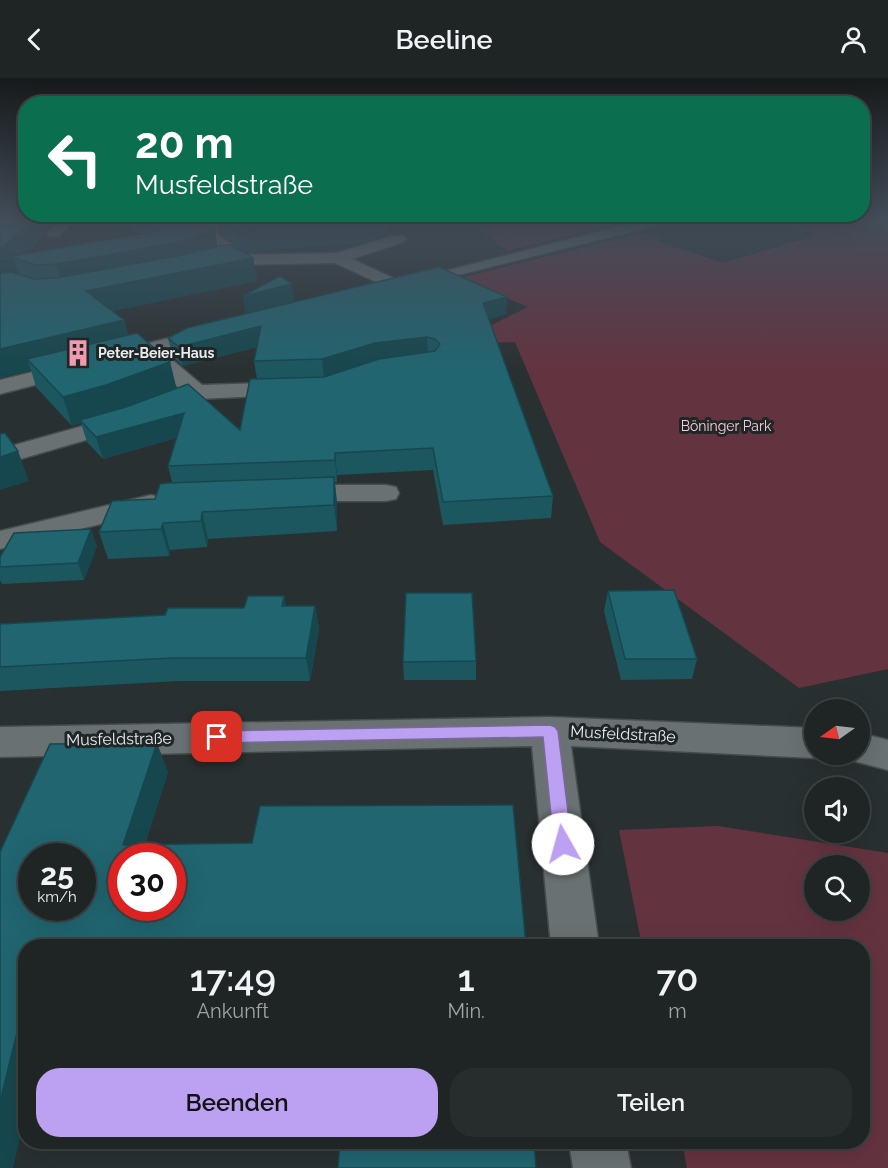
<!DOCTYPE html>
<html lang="de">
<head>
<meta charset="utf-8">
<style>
  body { margin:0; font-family:Raleway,sans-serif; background:#272c2d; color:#f1f3f6; height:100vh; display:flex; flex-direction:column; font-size:22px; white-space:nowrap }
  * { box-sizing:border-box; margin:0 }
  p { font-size:20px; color:#a1a4a7 }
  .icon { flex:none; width:33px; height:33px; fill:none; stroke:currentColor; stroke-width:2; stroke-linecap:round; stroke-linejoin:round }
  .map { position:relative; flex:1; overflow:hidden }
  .drawer { position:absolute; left:18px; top:861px; width:852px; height:210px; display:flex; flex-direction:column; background:#1f2425; border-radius:24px; box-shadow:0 6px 24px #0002,0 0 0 2px #3c4142 }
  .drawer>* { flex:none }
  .top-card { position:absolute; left:18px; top:18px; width:852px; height:126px; border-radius:24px; box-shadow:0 6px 24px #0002,0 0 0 2px #3c4142; background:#0b6e4f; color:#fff; overflow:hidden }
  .needle { width:39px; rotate:256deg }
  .controls { position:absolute; left:804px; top:621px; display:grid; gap:12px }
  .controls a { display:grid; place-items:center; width:66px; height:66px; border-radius:50%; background:#1f2425; box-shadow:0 6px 24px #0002,0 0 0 2px #3c4142; font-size:30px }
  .speed { position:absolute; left:18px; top:765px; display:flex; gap:12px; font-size:30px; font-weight:700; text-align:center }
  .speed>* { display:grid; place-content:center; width:78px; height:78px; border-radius:50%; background:#1f2425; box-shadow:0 6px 24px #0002,0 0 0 2px #3c4142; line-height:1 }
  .speed small { font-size:15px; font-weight:400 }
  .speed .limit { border:9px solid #d22; background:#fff; color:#111 }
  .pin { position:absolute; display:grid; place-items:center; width:51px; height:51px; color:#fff; margin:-26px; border-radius:12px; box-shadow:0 3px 9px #0006 }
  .me { position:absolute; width:66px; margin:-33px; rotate:353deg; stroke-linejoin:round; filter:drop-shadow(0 0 4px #0008) }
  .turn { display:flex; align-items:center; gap:21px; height:126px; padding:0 18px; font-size:27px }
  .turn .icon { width:78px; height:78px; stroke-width:2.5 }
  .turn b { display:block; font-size:42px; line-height:51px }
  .eta { display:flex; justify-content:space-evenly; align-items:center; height:102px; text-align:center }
  .eta b { font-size:36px; font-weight:600; line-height:42px }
  .button { display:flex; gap:12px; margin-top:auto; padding:12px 18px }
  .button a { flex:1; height:69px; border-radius:24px; background:#bca0f2; color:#111; font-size:24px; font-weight:600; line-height:69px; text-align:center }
  .button a+a { background:#272c2d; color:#f1f3f6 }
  header { display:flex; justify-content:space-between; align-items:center; height:78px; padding:0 18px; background:#1f2425; font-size:27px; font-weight:600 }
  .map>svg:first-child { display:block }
  .green { fill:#643340; fill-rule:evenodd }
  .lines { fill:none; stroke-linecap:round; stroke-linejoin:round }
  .minor-casing { stroke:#464b4c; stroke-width:3 }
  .minor { fill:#697172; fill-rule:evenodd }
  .wall { fill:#1c5760 }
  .shaded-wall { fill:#17474e }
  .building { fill:#216570; stroke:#17474e; stroke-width:1.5; fill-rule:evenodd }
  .route { fill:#bca0f2; stroke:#7a689d; stroke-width:1.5 }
  .labels { text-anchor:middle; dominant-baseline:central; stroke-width:6; stroke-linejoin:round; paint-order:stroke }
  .far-poi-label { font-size:14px; font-weight:bold; fill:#e9edee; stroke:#202627; text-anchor:start }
  .far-park-label { font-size:14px; fill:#f5cdd5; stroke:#202627 }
  .street-label { font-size:16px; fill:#e9edee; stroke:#202627 }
</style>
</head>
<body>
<header><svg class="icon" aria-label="back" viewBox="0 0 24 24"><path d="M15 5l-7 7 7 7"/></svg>Beeline<svg class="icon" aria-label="person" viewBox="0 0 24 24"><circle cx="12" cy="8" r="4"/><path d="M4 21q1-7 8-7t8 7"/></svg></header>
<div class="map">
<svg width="888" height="1090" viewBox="0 0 888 1090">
  <rect width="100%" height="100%" fill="#293031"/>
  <path class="green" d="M423,142H634L507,173L470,143L427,146Z
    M814,142H888V591L799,610L600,464L515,264L453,266L528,229L460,200L640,155L660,161L656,163L723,185L816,157L787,149Z
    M718,748L888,775V1090H687L682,1064H862V868H642L619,752ZM814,788H860V832H814Z"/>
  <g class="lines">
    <defs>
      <path id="minor" d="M60,142H75L59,158H49L47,155Z
        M202,142H216L219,157L239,172L235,177L337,175L393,158H403L406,161L403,164L352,181L402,204L645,142H668L666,145L406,210L398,214L335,185L225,187L208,192L202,190L200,187C205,179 216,181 222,173L205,159Z
        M213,249L220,251L223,255L220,259L163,274L202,307L294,304L302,306L305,311L302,316L197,321L189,319L144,279L0,316V302Z
        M126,336L134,338L138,343L134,348L0,387V371Z
        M292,407H386L396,409L399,415L396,421L386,423H292L282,421L279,415L282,409Z
        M151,417L161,419L165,425L161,431L0,471V453Z
        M550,639L814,650V676H824L814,680L571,668L599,868H551L532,668L0,679V649Z
        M860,655L888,662V692L846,681L844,676H860Z
        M569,1064H626L631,1090H573Z"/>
    </defs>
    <use href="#minor" class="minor-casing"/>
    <use href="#minor" class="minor"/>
  </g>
  <path class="wall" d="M0,142H58L26,176L140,156L119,142H202L215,152L217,168L240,173V170L221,156L218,142H388L389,156L362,165L242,174L253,180L257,203L112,233L124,242L128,257L170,284L176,310L240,352L257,301L254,283L257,269L183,288L173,279L168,260L295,224L506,236L489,241L553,418L551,440L443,447L433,392L337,397V404H335L337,425V453L208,461L207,469L170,472L169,478L108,481L99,454L155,421L172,404L168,388L176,360L103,381L87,364L81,345L72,348L36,309L31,292L0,300Z
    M97,468L84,502L2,506L0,502V479Z
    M608,513L697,581L692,601L621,602L604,533Z
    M284,518L286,528H315L319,551L310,603H179L0,613V546L165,537L244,530Z
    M476,583V602H404L403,584Z
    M168,694L145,766L526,868H26L0,774Z"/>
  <path class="shaded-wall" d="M32,142H58L19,182L13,180L21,203L0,205V172Z
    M283,142H388L389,156L362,165L240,174L236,145Z
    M215,152L218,173L63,209L56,186Z
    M253,180L257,203L93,237L86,213Z
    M292,206L295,227L246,239L243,218Z
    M507,219L506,236L483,243V225Z
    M124,242L131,267L27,281L31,292L0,300V271Z
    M261,248L264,267L183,288L179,269Z
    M427,259L428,278L324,301L322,281L375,265Z
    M170,284L177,312L114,336L80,342L81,345L72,348L63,319Z
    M184,335L189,356L103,381L96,359Z
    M18,373L29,403L0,412V379Z
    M335,375L337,397V404L335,382Z
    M334,399L337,425V453L334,427Z
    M202,434L208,461L207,469L201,443Z
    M163,445L170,472L169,478L161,451Z
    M91,451L97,468L84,502L78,485Z
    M284,518L288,540L282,528Z
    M315,528L319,551L310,603L306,580Z
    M157,665L168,694L141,778L123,767Z
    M26,918V1033L13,1090H0V1024Z"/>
  <path class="building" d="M0,142H32L0,172Z
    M144,142H202L215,152L192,161L169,166L56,186L36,187L13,180L0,182V180L160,153Z
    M236,142H283L236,145Z
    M222,167H231L253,180L86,213L124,242L0,271V195L12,194L34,201L56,200L188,176Z
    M439,189L507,219L483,225L553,418L443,424L433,370L335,375V382L168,388L184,335L96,359L80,342L126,329L188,306L240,352L250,301L324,299L379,281L435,273L440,266L435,261L427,259L375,265L322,281L254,283L261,248L179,269L168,260L187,250Z
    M280,198L292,206L243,218Z
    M137,255L170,284L106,307L63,319L27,281Z
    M5,355L18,373L0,379V356Z
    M334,399V427L202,434L201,443L163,445L161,451L99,454L112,423L155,421L160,406L168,405Z
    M91,451L78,485L0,489V479L14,455Z
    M674,512L697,581H625L608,513Z
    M406,515H472L476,583L403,584Z
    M248,518H284L282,528H315L306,580H172L0,589V546L165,537L168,530H244Z
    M157,665L123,767L252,765L260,728L513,727L526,868H313L314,863L38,866V868H26V918L0,1024V774L50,666ZM32,778H82V830H32ZM122,778H172V830H122Z
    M340,1064H534L536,1090H338Z"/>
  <linearGradient id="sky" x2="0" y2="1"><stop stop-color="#171a1b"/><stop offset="0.48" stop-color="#434e5a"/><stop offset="1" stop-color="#434e5a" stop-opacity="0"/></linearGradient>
  <rect width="888" height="294" fill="url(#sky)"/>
  <path class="route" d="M550,647L555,649L558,653L572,766L570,771L563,773L557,771L554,766L543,659L217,665L211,663L209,659L211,655L217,653Z"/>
  <defs>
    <symbol id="building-bare" viewBox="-9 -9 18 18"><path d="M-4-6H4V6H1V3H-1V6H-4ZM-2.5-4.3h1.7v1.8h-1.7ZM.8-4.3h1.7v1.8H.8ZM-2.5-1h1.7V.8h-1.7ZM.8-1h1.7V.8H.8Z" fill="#f29aaf" stroke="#202627" stroke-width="2.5" paint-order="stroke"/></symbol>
  </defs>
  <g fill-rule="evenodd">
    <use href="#building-bare" x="59" y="256" width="38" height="38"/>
  </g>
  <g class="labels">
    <g class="far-poi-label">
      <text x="98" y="275">Peter-Beier-Haus</text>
    </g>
    <g class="far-park-label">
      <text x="726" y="348">Böninger Park</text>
    </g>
    <g class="street-label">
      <text transform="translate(623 656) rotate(3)">Musfeldstraße</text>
      <text transform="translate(119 661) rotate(-1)">Musfeldstraße</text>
    </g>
  </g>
</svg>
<div class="controls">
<a><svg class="needle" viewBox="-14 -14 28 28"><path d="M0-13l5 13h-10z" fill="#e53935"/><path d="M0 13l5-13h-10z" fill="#a1a4a7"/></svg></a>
<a><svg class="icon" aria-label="sound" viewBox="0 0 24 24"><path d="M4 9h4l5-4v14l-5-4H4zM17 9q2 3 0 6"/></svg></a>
<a><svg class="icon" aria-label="search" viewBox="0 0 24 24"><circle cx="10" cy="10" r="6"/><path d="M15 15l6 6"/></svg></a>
</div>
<div class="speed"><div>25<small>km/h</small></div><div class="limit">30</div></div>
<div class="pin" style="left:217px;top:659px;background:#d93025"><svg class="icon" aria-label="arrive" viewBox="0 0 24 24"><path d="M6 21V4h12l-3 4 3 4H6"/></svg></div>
<svg class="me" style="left:563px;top:766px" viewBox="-20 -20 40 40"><circle r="19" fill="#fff"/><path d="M0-13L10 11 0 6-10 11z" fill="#bca0f2"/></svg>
<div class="top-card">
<div class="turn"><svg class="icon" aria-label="left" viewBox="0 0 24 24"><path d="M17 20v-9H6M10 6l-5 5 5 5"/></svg><div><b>20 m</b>Musfeldstraße</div></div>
</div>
<section class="drawer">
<div class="eta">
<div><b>17:49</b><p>Ankunft</p></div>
<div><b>1</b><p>Min.</p></div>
<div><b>70</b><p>m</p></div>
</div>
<div class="button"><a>Beenden</a><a>Teilen</a></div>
</section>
</div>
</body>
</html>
